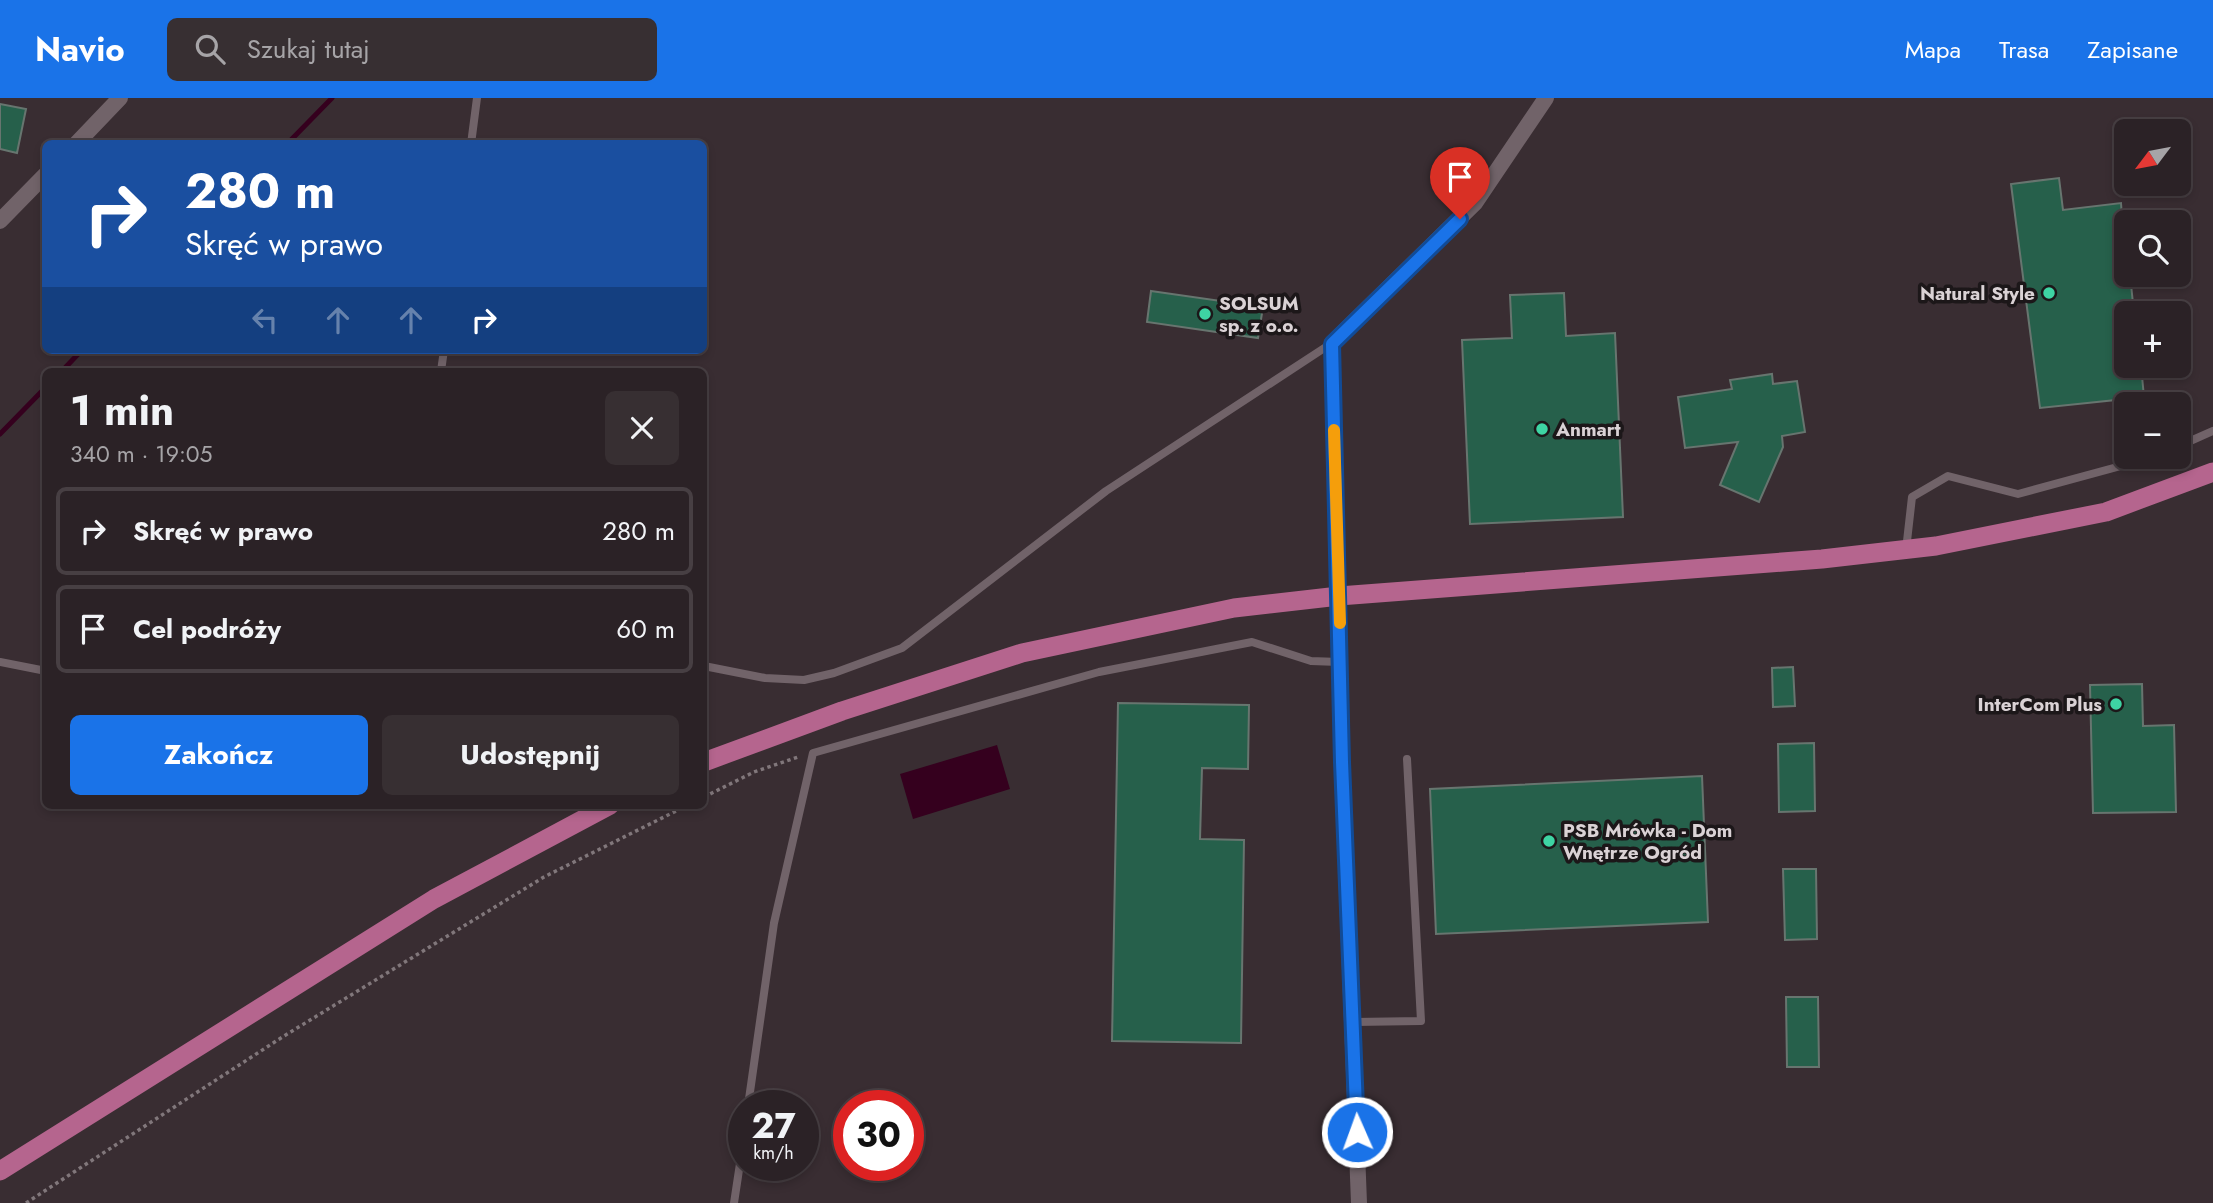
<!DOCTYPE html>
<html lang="pl">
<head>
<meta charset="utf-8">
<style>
  body { margin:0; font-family:Jost,sans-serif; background:#372f32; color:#f1f3f6; height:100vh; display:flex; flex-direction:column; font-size:26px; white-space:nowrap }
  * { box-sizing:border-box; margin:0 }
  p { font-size:23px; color:#a6a4a7 }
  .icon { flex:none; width:38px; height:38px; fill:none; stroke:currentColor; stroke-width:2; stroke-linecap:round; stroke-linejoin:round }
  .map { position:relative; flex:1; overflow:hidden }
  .drawer { position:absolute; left:42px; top:270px; width:665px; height:441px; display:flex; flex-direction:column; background:#2b2226; border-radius:10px; box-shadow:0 4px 10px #0003,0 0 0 2px #473f43 }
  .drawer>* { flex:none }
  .guide { position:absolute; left:42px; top:42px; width:665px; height:214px; border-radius:10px; box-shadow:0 4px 10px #0003,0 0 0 2px #473f43; background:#1a4fa0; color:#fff; overflow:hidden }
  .needle { width:46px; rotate:238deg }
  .buttons { position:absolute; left:2114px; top:21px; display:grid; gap:14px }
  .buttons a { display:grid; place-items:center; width:77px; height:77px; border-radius:10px; background:#2b2226; box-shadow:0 4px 10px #0003,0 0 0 2px #473f43; font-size:35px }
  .speed { position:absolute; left:728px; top:992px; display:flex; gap:14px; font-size:35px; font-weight:700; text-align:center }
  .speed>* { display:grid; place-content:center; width:91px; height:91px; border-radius:50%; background:#2b2226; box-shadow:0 4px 10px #0003,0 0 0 2px #473f43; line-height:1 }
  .speed small { font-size:18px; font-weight:400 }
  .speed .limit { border:10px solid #d22; background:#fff; color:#111 }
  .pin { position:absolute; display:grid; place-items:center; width:60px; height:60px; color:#fff; margin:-72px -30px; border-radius:50% 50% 50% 0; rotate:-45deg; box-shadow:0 0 7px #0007 }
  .pin .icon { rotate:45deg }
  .me { position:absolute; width:77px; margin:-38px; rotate:358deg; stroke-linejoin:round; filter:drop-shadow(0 0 5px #0008) }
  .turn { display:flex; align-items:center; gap:24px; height:147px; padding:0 28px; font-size:32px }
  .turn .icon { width:91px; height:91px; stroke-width:2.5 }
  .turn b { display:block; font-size:49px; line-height:60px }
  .lanes { display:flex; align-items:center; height:66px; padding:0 28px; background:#0003; justify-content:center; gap:35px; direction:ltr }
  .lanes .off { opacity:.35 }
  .round { display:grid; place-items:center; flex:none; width:74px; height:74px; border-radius:10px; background:#372f32 }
  .head { display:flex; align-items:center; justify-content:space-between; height:119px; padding:0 28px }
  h1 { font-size:42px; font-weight:700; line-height:52px }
  .button { display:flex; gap:14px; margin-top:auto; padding:14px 28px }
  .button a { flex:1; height:80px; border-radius:10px; background:#1a73e8; color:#fff; font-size:28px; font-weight:700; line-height:80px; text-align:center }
  .button a+a { background:#372f32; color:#f1f3f6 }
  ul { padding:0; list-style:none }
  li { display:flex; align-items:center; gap:21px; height:88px; margin:0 14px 10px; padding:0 14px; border:4px solid #473f43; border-radius:10px }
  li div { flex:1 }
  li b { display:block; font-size:26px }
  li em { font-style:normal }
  header { display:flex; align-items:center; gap:42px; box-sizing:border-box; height:98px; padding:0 35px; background:#1a73e8; color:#fff }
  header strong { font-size:33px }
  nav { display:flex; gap:38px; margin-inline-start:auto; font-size:24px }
  .search { width:490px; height:63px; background:#372f32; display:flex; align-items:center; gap:18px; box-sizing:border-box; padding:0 24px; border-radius:10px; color:#a6a4a7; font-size:26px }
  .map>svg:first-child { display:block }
  .water { fill:#35001e }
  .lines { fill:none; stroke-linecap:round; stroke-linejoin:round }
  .stream { stroke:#35001e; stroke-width:5 }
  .building { fill:#26604b; stroke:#67756f; stroke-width:2 }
  .path { stroke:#81777b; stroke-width:3.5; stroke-dasharray:3.5 3.5; stroke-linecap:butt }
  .service { stroke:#716369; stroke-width:8 }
  .minor { stroke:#716369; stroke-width:16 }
  .primary { stroke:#b5658e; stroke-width:19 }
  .route-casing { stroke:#114b97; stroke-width:18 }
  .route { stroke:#1a73e8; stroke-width:12 }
  .slow { stroke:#f59e0b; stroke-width:12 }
  .poi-dot { fill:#3ed4a3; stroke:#1c1719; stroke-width:2.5 }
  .labels { text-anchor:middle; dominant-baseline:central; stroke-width:7; stroke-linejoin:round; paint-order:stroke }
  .poi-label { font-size:19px; font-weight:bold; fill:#dad2d5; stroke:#1c1719; text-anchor:start }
</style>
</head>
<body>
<header>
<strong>Navio</strong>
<div class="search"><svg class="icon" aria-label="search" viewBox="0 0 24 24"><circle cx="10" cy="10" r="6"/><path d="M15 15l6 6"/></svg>Szukaj tutaj</div>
<nav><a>Mapa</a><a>Trasa</a><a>Zapisane</a></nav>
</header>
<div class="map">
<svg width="2213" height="1105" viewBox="0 0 2213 1105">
  <rect width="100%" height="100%" fill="#392d32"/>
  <path class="water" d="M997,647L1010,691L913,721L900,676Z"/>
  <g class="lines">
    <path class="stream" d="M287,46L332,0
      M62,273L82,252
      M0,336L46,289"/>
  </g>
  <path class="building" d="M0,6L26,11L17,55L0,51Z
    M2059,80L2063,112L2121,105L2126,177H2130L2134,215H2126V268H2141L2144,299L2040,310L2011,86Z
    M1151,193L1263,209L1258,240L1147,224Z
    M1564,195L1566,238L1615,235L1623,419L1470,426L1462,242L1512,240L1510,197Z
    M1772,276L1773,286L1797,283L1805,334L1782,338L1783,349L1759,404L1720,387L1738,344L1685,350L1678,299L1732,291L1730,282Z
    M1793,569L1795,608L1773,609L1772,570Z
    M2142,586L2143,628L2174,627L2176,714L2093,715L2090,587Z
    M1118,605L1249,607L1248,671L1202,670L1200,741L1244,742L1241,945L1112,943Z
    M1814,645L1815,713L1779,714L1778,646Z
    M1702,678L1708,824L1436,836L1430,691Z
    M1783,771H1816L1817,841L1785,842Z
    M1786,899H1818L1819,969H1787Z"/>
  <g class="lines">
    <path class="path" d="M704,699L754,674L798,659
      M26,1105L284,938L544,779L688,707"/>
    <path class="service" d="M471,46L477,0
      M441,273L444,252
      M2179,348L2213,333
      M1906,452L1912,399L1948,378L2018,396L2154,359
      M0,564L46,573
      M704,568L765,580L804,582L834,575L902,550L1106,393L1332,245
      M1354,924L1421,923L1407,661
      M748,1008L774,825L813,655L1099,574L1252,544L1311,563L1339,564
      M734,1105L744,1039"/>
    <path class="minor" d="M76,46L120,0
      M0,123L46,76
      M1359,1105L1342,664L1332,245L1475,105L1546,0"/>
    <path class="primary" d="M704,664L842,613L1022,555L1234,510L1339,498L1822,461L1936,448L2106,414L2213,374
      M0,1073L434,801L610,707"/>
  </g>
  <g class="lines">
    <defs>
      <path id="route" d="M1357,1034L1342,664L1332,246L1460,121"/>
    </defs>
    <use href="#route" class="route-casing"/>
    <use href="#route" class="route"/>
    <path class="slow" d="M1334,332L1340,525"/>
  </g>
  <g class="poi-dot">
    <circle cx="2049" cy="195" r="7"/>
    <circle cx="1205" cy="216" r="7"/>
    <circle cx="1542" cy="331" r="7"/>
    <circle cx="2116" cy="606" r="7"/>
    <circle cx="1549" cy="743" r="7"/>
  </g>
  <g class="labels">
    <g class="poi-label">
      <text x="2035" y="195" text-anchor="end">Natural Style</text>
      <text x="1219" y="205">SOLSUM<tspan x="1219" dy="22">sp. z o.o.</tspan></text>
      <text x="1556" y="331">Anmart</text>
      <text x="2102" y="606" text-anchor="end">InterCom Plus</text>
      <text x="1563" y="732">PSB Mrówka - Dom<tspan x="1563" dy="22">Wnętrze Ogród</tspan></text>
    </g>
  </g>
</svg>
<div class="buttons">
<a><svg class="needle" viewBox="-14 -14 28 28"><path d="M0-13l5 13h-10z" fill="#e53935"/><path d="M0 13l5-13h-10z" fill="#a6a4a7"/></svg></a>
<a><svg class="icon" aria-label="search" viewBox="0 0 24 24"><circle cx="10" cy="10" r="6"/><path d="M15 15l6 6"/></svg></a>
<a>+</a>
<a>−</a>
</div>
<div class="speed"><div>27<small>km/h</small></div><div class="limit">30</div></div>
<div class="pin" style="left:1460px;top:121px;background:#d93025"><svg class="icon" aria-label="arrive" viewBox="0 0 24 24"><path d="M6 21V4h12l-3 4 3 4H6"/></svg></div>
<svg class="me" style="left:1357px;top:1034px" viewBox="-20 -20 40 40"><circle r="17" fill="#1a73e8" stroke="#fff" stroke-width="3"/><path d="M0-11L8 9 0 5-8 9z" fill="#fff"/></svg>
<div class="guide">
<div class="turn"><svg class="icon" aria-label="right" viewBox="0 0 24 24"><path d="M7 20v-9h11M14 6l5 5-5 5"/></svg><div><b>280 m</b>Skręć w prawo</div></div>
<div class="lanes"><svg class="icon off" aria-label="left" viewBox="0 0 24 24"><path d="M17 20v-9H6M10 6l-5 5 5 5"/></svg><svg class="icon off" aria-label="ahead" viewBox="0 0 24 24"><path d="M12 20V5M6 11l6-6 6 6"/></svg><svg class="icon off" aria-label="ahead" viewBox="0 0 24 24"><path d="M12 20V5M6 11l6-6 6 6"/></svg><svg class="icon" aria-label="right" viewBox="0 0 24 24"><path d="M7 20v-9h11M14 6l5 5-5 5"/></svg></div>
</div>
<section class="drawer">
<div class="head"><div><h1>1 min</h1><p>340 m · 19:05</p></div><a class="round"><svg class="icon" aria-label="close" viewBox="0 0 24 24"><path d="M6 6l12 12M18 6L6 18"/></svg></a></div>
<ul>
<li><svg class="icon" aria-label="right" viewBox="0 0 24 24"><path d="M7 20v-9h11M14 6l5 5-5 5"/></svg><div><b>Skręć w prawo</b></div><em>280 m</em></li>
<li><svg class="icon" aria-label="arrive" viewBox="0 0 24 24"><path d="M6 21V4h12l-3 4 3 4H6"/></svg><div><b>Cel podróży</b></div><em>60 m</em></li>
</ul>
<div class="button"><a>Zakończ</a><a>Udostępnij</a></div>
</section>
</div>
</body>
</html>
